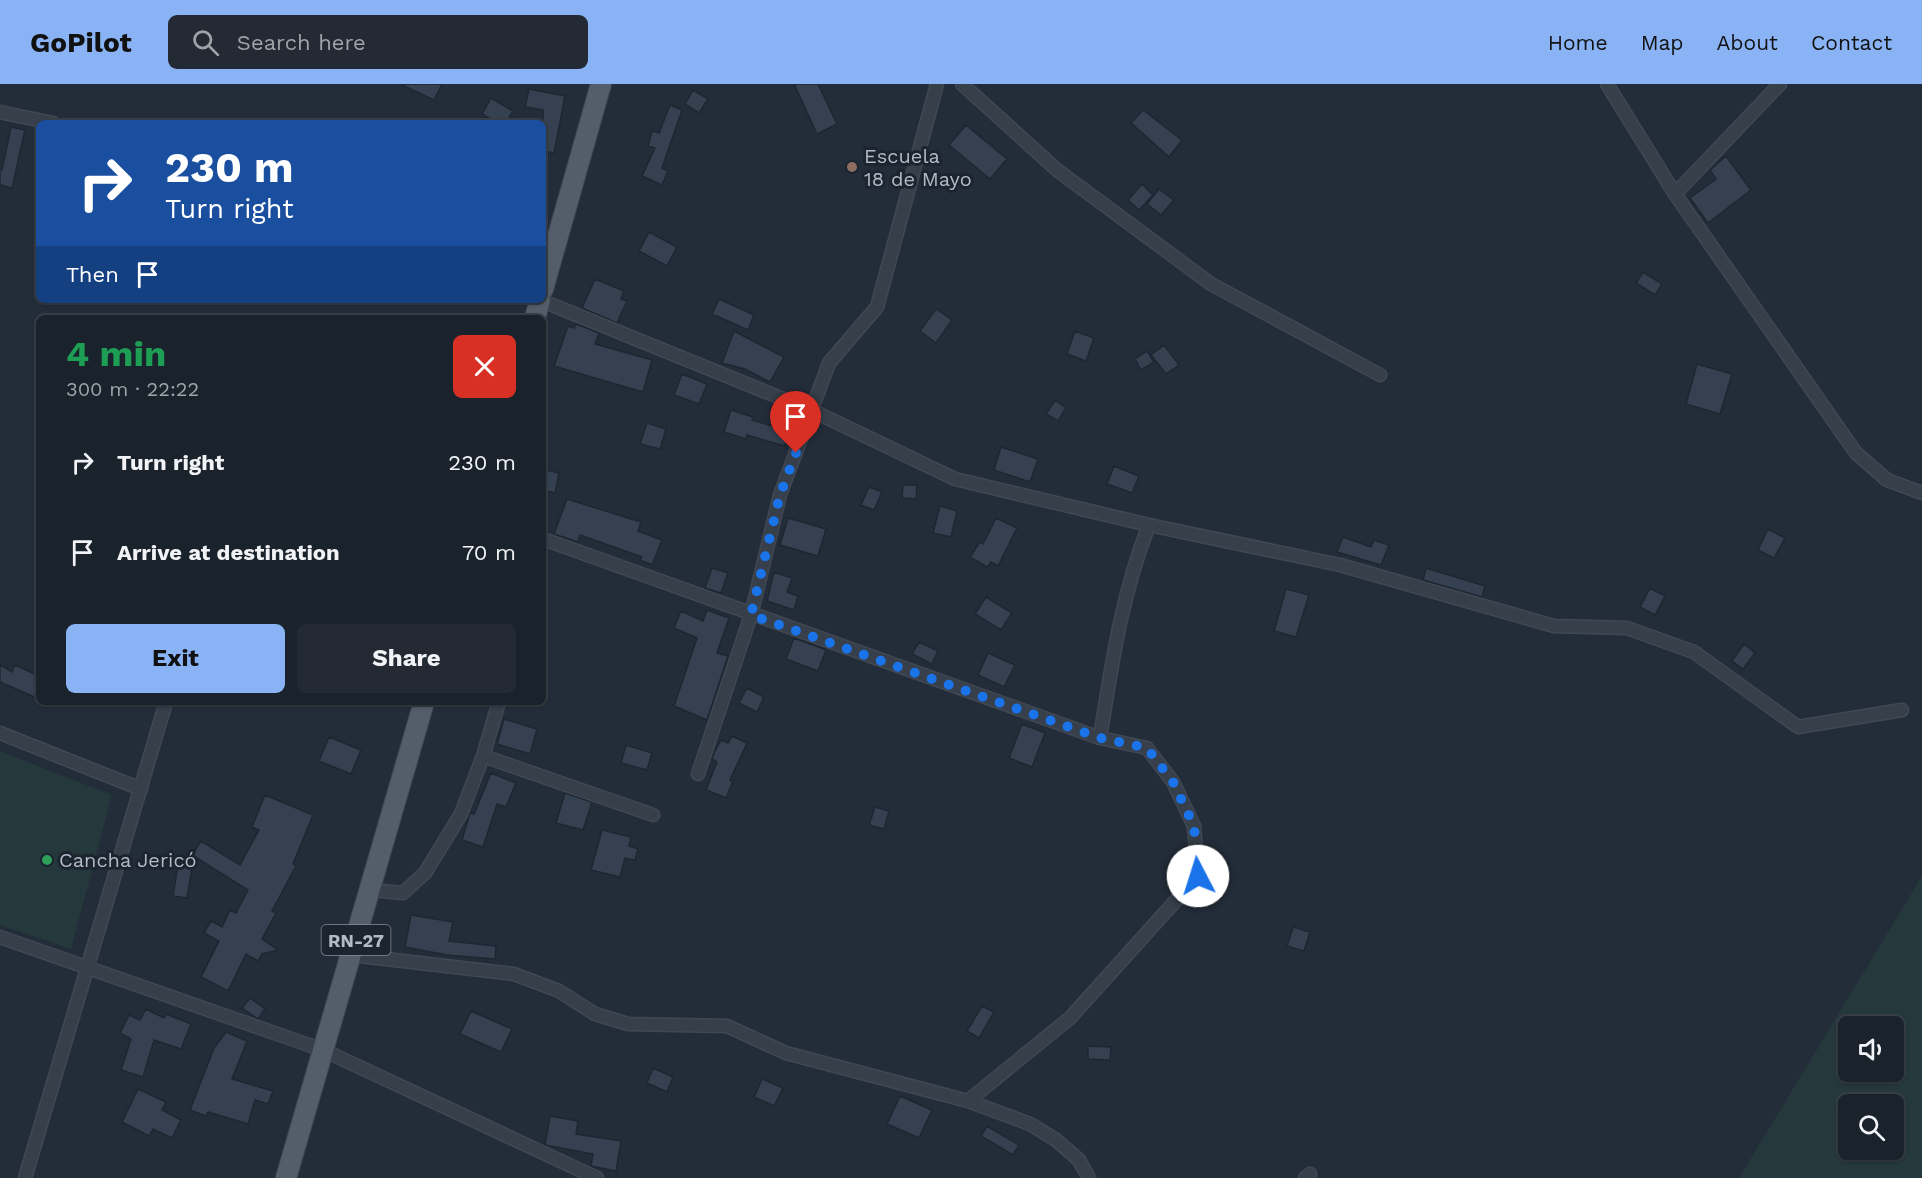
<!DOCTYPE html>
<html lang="en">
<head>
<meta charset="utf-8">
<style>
  body { margin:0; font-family:"Work Sans",sans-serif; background:#232a34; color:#f1f3f6; height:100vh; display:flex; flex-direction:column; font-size:22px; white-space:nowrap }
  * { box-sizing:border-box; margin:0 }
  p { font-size:20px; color:#9fa4a9 }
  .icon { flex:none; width:33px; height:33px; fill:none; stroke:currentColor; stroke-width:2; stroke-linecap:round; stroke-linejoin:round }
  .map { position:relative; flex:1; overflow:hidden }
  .details { position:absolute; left:36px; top:231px; width:510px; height:390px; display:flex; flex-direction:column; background:#1a222c; border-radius:9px; box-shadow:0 2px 4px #0004,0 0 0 2px #383f48 }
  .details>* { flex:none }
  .hud { position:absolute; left:36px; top:36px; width:510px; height:183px; border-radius:9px; box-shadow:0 2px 4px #0004,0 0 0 2px #383f48; background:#1a4fa0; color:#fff; overflow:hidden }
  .buttons { position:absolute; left:1838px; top:932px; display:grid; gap:12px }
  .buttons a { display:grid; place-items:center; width:66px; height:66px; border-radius:9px; background:#1a222c; box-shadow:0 2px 4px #0004,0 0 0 2px #383f48; font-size:30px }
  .pin { position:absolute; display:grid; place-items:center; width:51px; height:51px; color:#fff; margin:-62px -26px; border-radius:50% 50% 50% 0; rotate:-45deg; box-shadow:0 0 6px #0007 }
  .pin .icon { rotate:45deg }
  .me { position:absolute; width:66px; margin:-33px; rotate:355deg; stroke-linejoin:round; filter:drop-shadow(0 0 4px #0008) }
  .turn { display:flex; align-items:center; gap:21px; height:126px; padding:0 30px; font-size:27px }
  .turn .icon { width:78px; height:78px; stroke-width:2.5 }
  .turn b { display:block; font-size:42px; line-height:51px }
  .then { display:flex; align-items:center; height:57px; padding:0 30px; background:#0003; gap:12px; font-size:22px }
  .round { display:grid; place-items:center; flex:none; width:63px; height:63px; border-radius:9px; background:#232a34 }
  .overview { display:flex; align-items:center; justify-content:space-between; height:102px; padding:0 30px }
  h1 { font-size:36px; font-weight:700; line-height:45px; color:#1e9e55 }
  .cta { display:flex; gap:12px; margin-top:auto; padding:12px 30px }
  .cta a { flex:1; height:69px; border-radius:9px; background:#89b3f4; color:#111; font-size:24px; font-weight:700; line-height:69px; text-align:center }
  .cta a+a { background:#232a34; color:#f1f3f6 }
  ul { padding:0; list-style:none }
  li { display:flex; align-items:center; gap:18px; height:90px; padding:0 30px }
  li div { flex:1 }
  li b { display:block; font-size:22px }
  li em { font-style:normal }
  header { display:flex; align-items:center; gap:36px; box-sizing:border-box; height:84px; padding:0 30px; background:#89b3f4; color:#111 }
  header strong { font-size:28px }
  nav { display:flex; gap:33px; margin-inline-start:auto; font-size:21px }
  .search { width:420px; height:54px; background:#232a34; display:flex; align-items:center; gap:15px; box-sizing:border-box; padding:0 21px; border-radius:9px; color:#9fa4a9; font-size:22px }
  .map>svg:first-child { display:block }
  .green { fill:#25383b; fill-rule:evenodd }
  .building { fill:#354150; stroke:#1e2631; stroke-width:1.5 }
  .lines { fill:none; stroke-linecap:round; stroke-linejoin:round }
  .minor-casing { stroke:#404853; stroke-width:15 }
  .primary-casing { stroke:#404853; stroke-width:22 }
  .minor { stroke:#363f4a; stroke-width:12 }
  .primary { stroke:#545e6a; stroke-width:20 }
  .route { stroke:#1a73e8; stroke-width:10; stroke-dasharray:0 18 }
  .education-dot { fill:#8d6e63; stroke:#1c242f; stroke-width:2 }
  .leisure-dot { fill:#2e9e5b; stroke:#1c242f; stroke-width:2 }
  .labels { text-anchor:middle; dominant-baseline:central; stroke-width:6; stroke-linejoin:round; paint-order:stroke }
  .shield { fill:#1c242f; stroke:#858d99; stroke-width:1.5 }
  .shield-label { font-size:18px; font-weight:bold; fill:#b2bac6 }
  .poi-label { font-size:20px; fill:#b2bac6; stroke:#1c242f; text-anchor:start }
</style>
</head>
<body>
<header>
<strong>GoPilot</strong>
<div class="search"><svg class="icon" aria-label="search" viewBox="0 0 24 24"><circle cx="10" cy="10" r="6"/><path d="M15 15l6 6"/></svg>Search here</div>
<nav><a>Home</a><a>Map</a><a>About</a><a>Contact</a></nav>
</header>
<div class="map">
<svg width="1922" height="1094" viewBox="0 0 1922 1094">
  <rect width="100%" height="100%" fill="#232d3a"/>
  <path class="green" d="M0,667L112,711L71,865L0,841Z
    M1922,792V1094H1739ZM1848,942H1893V987H1848ZM1848,1020H1893V1065H1848Z"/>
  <path class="building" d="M400,0H442L434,16Z
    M794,0H818L837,40L817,50Z
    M529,5L565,12L554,69L543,67V26L525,23Z
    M693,6L708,15L699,29L685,20Z
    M491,14L513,27L506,39H498L482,30Z
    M670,21L682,26L662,84L668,87L662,101L642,92L655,64L648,62L652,47L659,49Z
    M1143,26L1182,56L1169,73L1131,39Z
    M966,41L1007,75L990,95L949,61Z
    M11,43L25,46L12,104L0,101V86H2Z
    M1726,72L1751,106L1708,139L1690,114L1716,95L1710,86Z
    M1142,100L1153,111L1139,126L1128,116Z
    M1159,105L1174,116L1161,131L1147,120Z
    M649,148L677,163L667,182L639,167Z
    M1643,188L1662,200L1655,211L1636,199Z
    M595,195L624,207L621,215L627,217L617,239L582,224Z
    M719,215L754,231L748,246L712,230Z
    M936,225L952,236L936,259L920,247Z
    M576,240L599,249L595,260L652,276L643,308L554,282L568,242L574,244Z
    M734,247L784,273L770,298L745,285L722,279Z
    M1075,247L1094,254L1086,277L1067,270Z
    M1164,261L1179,281L1166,290L1151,271Z
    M1147,267L1154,278L1141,286L1135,275Z
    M1697,280L1732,290L1720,330L1686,320Z
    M682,290L707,300L699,320L674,311Z
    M1055,316L1066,324L1058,337L1046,330Z
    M731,326L753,333L752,336L789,347L785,362L747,351L746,355L724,348Z
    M647,339L666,345L660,365L640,360Z
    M1001,363L1038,375L1030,398L994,386Z
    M1114,382L1139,392L1132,409L1107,400Z
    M543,385L559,389L555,409L543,406Z
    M903,401H917L916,415L902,414Z
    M869,403L882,408L874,426L861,421Z
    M567,415L641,438L638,447L662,456L652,481L640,476L642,473L580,451L578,458L554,450Z
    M940,422L957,427L951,453L933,449Z
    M788,434L826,445L818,472L780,461Z
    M996,434L1017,444L998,482L991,478L987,483L970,473L980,458L983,460Z
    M1768,445L1785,454L1774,474L1758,466Z
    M1343,453L1371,463L1374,456L1389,461L1381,481L1337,468Z
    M712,484L728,489L721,509L705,504Z
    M1426,484L1485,502L1482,513L1423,496Z
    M774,488L792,494L787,508L798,512L794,526L767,517Z
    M1650,504L1665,512L1655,531L1640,523Z
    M1286,505L1309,511L1296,553L1274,547Z
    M986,513L1012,529L1001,546L975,530Z
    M707,526L729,534L717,569L728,572L707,636L674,622L697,554L674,544L681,527L703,537Z
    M794,554L826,566L818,587L786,575Z
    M919,558L938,567L932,580L912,570Z
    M1744,560L1755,569L1743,585L1732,577Z
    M988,569L1015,581L1004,603L978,591Z
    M0,581L12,588L15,581L39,592V615L0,598Z
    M747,604L764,613L757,628L739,619Z
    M504,635L537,645L530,670L497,660Z
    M1022,640L1045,649L1032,683L1009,674Z
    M732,652L747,659L730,696L733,697L726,714L706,706L717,678L712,675L714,669L721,656L728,659Z
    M329,653L361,666L351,690L319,677Z
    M626,661L652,669L647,686L621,679Z
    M491,689L516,699L506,723L497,720L483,763L462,756L470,729L474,730Z
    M565,709L592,718L583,746L556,739Z
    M265,711L313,731L293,780L296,782L272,827L276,829L262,855L278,866L262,870L258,877L246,870L228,907L201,893L219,857L204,849L211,837L222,843L230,826L236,829L248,806L192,771L201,757L240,781L259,746L252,743Z
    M875,723L889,727L884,745L869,741Z
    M602,746L631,753L629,762L638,765L635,776L625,774L620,793L591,786Z
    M178,781L192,784L187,814L173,812Z
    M411,831L453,838L449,857L496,862L495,875L447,871L405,863Z
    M1293,843L1310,848L1304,867L1287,862Z
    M250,914L265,925L258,935L242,924Z
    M982,922L994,928L979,954L967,947Z
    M146,925L164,934L166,930L191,940L181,965L154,956L143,993L121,986L131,955L120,949L129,931L140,936Z
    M471,927L512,945L501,968L460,950Z
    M226,948L247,957L232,995L273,1007L268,1020L255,1016L248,1040L208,1028L206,1032L190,1026L214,964Z
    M1088,962L1111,963L1110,976L1088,975Z
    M653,984L673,993L667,1008L647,999Z
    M762,995L783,1004L774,1022L754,1013Z
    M138,1005L166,1018L162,1026L181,1036L172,1054L153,1045L149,1052L122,1038Z
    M900,1012L932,1026L919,1054L887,1040Z
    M550,1032L578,1037L576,1050L621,1057L616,1087L591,1082L593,1070L545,1061Z
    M987,1042L1019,1061L1013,1071L981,1052Z"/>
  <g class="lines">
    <defs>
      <path id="minor" d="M962,0L1057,86L1211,200L1380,291
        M1607,0L1675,110L1856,369L1887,396L1922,409
        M0,28L53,39
        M1675,110L1780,0
        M540,216L813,327L955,395L1149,441L1340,481L1554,542L1627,544L1694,568L1798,643L1902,626
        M543,455L1100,654L1147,664L1173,698L1194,742L1198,792L1070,934L968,1017
        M0,649L141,705
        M1100,654C1112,579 1121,513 1149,441
        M483,672L499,618
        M698,690L751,531L780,411L829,279L877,223L937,0
        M371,806L403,809L425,789L461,730L483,672L653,731
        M0,853L323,966L597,1094
        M351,871L514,890L559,907L595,930L628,940L727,942L786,969L968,1017L1030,1040L1056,1056L1079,1076L1089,1094
        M25,1094L166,618
        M1305,1094L1310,1090"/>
      <path id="primary" d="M543,205L601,0
        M535,234L540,216
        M286,1094L424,618"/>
    </defs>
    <use href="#minor" class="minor-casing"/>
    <use href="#primary" class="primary-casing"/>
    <use href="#minor" class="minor"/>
    <use href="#primary" class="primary"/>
  </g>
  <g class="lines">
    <path class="route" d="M796,369L780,411L751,531L1100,654L1147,664L1173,698L1194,742L1198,792"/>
  </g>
  <circle class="education-dot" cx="852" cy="83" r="6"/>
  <circle class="leisure-dot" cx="47" cy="776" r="6"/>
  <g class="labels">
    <rect class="shield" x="321.5" y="841" width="69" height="30" rx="4.5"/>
    <g class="shield-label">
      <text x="356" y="856">RN-27</text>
    </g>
    <g class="poi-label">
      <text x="864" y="72">Escuela<tspan x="864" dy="23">18 de Mayo</tspan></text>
      <text x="59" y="776">Cancha Jericó</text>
    </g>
  </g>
</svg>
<div class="buttons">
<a><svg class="icon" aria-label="sound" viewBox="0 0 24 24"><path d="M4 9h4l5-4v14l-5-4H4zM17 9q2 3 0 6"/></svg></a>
<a><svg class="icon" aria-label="search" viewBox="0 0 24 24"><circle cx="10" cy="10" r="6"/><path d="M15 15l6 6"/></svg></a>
</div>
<div class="pin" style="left:796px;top:369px;background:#d93025"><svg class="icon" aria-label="arrive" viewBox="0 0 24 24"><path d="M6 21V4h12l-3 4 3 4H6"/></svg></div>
<svg class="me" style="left:1198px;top:792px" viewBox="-20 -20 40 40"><circle r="19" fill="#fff"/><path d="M0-13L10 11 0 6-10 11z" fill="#1a73e8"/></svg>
<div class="hud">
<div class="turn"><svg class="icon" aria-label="right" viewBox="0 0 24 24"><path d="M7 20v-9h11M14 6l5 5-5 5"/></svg><div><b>230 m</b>Turn right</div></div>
<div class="then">Then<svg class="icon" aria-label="arrive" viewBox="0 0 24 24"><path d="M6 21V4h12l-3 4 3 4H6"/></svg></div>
</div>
<section class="details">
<div class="overview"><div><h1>4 min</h1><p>300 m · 22:22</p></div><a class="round" style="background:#d93025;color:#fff"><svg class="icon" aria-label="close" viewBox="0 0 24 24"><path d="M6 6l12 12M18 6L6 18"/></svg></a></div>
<ul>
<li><svg class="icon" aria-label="right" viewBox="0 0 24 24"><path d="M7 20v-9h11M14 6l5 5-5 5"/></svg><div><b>Turn right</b></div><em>230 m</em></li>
<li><svg class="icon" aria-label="arrive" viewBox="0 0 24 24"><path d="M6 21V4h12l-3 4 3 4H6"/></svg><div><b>Arrive at destination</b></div><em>70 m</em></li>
</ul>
<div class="cta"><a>Exit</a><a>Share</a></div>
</section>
</div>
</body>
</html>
